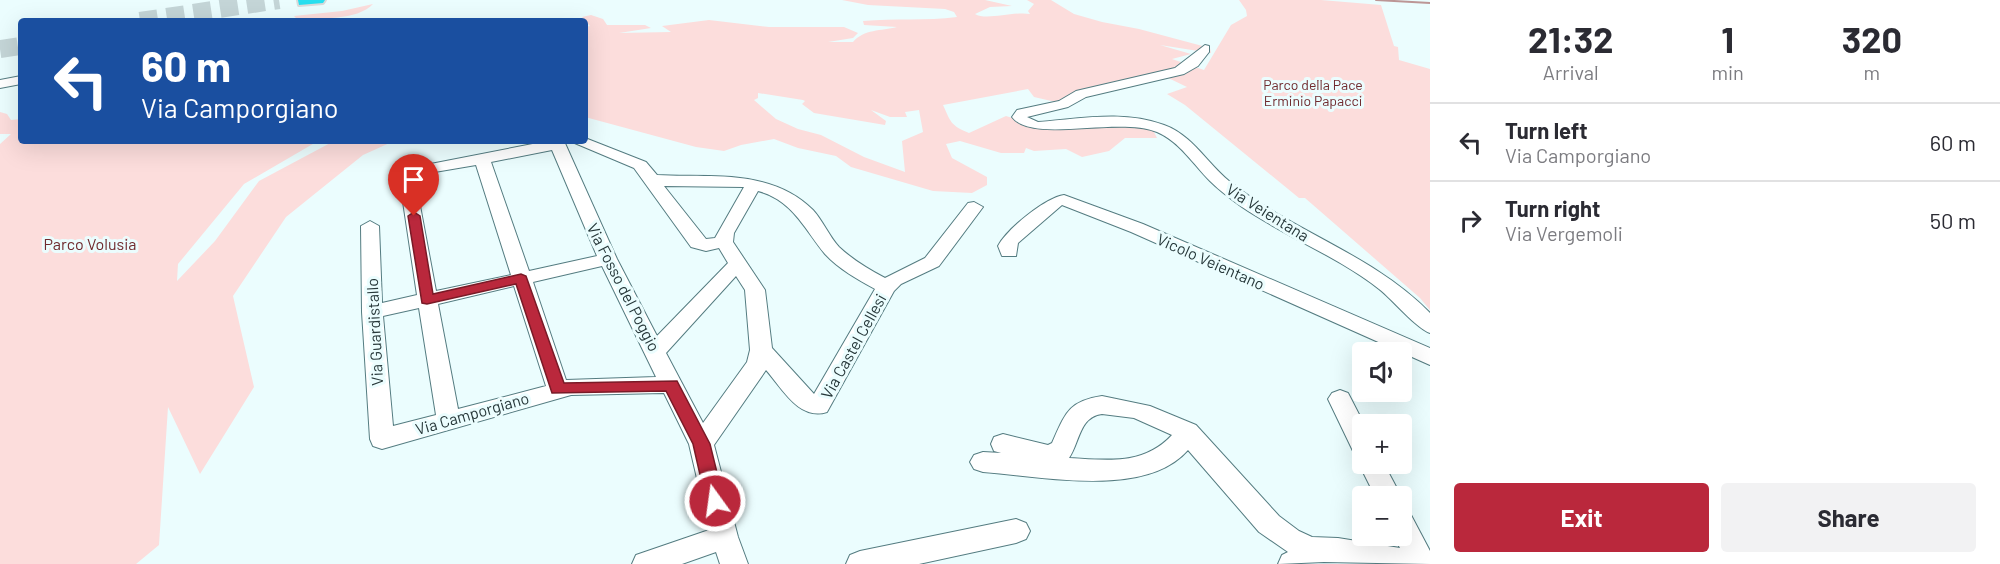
<!DOCTYPE html>
<html lang="en">
<head>
<meta charset="utf-8">
<style>
  body { margin:0; font-family:Barlow,sans-serif; background:#f2f2f3; color:#2b2b33; height:100vh; display:flex; flex-direction:column; font-size:22px; white-space:nowrap }
  * { box-sizing:border-box; margin:0 }
  p { font-size:20px; color:#7c7c81 }
  .icon { flex:none; width:33px; height:33px; fill:none; stroke:currentColor; stroke-width:2; stroke-linecap:round; stroke-linejoin:round }
  .map { position:relative; flex:1; overflow:hidden }
  .sheet { display:flex; flex-direction:column; background:#fff; width:570px }
  .sheet>* { flex:none }
  .top-card { position:absolute; left:18px; top:18px; width:570px; height:126px; border-radius:6px; box-shadow:0 6px 24px #0002; background:#1a4fa0; color:#fff; overflow:hidden }
  .fabs { position:absolute; left:1352px; top:342px; display:grid; gap:12px }
  .fabs a { display:grid; place-items:center; width:60px; height:60px; border-radius:6px; background:#fff; box-shadow:0 6px 24px #0002; font-size:30px }
  .pin { position:absolute; display:grid; place-items:center; width:51px; height:51px; color:#fff; margin:-62px -26px; border-radius:50% 50% 50% 0; rotate:-45deg; box-shadow:0 0 6px #0007 }
  .pin .icon { rotate:45deg }
  .me { position:absolute; width:66px; margin:-33px; rotate:346deg; stroke-linejoin:round; filter:drop-shadow(0 0 4px #0008) }
  .turn { display:flex; align-items:center; gap:21px; height:126px; padding:0 24px; font-size:27px }
  .turn .icon { width:78px; height:78px; stroke-width:2.5 }
  .turn b { display:block; font-size:42px; line-height:51px }
  .eta { display:flex; justify-content:space-evenly; align-items:center; height:102px; text-align:center }
  .eta b { font-size:36px; font-weight:700; line-height:42px }
  .button { display:flex; gap:12px; margin-top:auto; padding:12px 24px }
  .button a { flex:1; height:69px; border-radius:6px; background:#ba283c; color:#fff; font-size:24px; font-weight:700; line-height:69px; text-align:center }
  .button a+a { background:#f2f2f3; color:#2b2b33 }
  ul { padding:0; list-style:none }
  li { display:flex; align-items:center; gap:18px; height:78px; padding:0 24px; border-top:2px solid #e1e1e2 }
  li div { flex:1 }
  li b { display:block; font-size:22px }
  li em { font-style:normal }
  main { display:flex; flex:1; min-height:0 }
  .map>svg:first-child { display:block }
  .green { fill:#fcdddc; fill-rule:evenodd }
  .lines { fill:none; stroke-linecap:round; stroke-linejoin:round }
  .stream { stroke:#bc9696; stroke-width:2 }
  .highway-tunnel { stroke:#c4d5d7; stroke-width:18; stroke-dasharray:18 9; stroke-linecap:butt }
  .minor-casing { stroke:#547c81; stroke-width:2 }
  .highway-casing { stroke:#d8dbdb; stroke-width:4 }
  .minor { fill:#fff; fill-rule:evenodd }
  .highway { fill:#28dfef; fill-rule:evenodd }
  .route { fill:#ba283c; stroke:#791a27; stroke-width:1.5 }
  .labels { text-anchor:middle; dominant-baseline:central; stroke-width:6; stroke-linejoin:round; paint-order:stroke }
  .far-park-label { font-size:14px; fill:#702a2e; stroke:#ebfdfe }
  .street-label { font-size:16px; fill:#263739; stroke:#ebfdfe }
  .park-label { font-size:16px; fill:#702a2e; stroke:#ebfdfe }
</style>
</head>
<body>
<main>
<div class="map">
<svg width="1430" height="564" viewBox="0 0 1430 564">
  <rect width="100%" height="100%" fill="#ebfdfe"/>
  <path class="green" d="M842,0H985L1012,6L990,7L975,14C986,21 1014,11 1030,14L1028,11L1034,4L1027,0H1051L1074,14L1102,22L1139,29L1210,48L1211,53L1160,45L1191,54L1172,59L1204,70L1231,25L1247,16L1246,10L1239,0H1321L1381,5L1394,46L1398,47L1399,60L1430,69V310L1420,298L1305,198H1299L1185,105L1167,94L1187,87L1162,75L1060,103L1034,97L1028,89L943,105C951,122 950,125 969,133L1006,116L1035,125L1150,124L1157,138H1125L1109,151L1082,157L1066,149L1034,151L1026,148L1024,153H1001L960,141L946,144L952,158L987,177V185L972,193L933,191L851,167L836,156L798,148L774,139L741,145L724,151L696,147L585,117V27L590,26L582,17L591,15L603,19L607,25H645L651,28L619,33L671,32L662,26L709,20L769,27H844L858,33L853,38L828,42H853C864,29 881,31 897,27L864,25L863,21C895,18 926,21 957,17L954,12L945,9L868,5ZM758,93L803,100L805,101L802,104L814,113L885,125L886,121L871,110L890,117H907L905,112L919,110L923,132L902,141L905,172L864,157L821,135L798,129L776,119L754,100L758,98Z
    M373,4C357,21 319,18 297,19L294,16L342,11Z
    M0,112L7,114L11,120L21,119V141H318L244,184L178,264L177,281L215,241L259,181L334,141H394L363,155L286,217L233,296L254,387L200,474L168,407L159,545L136,564H0V144L11,134H0Z"/>
  <g class="lines">
    <path class="stream" d="M1376,0L1430,3"/>
    <path class="highway-tunnel" d="M140,21L279,0
      M0,49L21,46"/>
    <defs>
      <path id="minor" d="M1205,45L1209,46V52L1198,66L1184,74L1086,97L1068,107L1027,117L1038,122C1080,119 1123,110 1164,125C1192,135 1207,163 1229,181C1292,232 1373,254 1430,313V333C1417,329 1392,299 1379,289C1337,256 1286,237 1242,207C1231,199 1220,191 1210,181C1193,164 1180,142 1157,132C1118,116 1032,144 1012,117L1017,110L1059,101L1076,91L1175,68Z
        M21,76V84L0,88V80Z
        M585,138L646,162L657,175C710,178 771,168 813,210C823,221 829,236 839,247C853,260 868,269 885,278L925,258L968,203L974,202L983,207L939,266L901,284L894,291L827,412C799,421 782,388 766,370L714,445L738,537L748,564H720L716,552L682,564H632L636,555L709,530L689,444L664,393L571,395L382,449L373,446L370,439L362,312L361,226L370,221L379,226L382,303L417,295L402,195L410,168L548,141H564L617,259L657,336L728,263L719,248L706,251L691,247L634,168L570,141H585ZM552,150L597,256L529,271L491,162ZM476,165L511,275L436,291L418,195L423,174ZM664,186L744,187L715,238L706,239ZM758,191C793,200 805,230 825,254C839,269 857,279 875,289L814,394L772,348L765,290L733,242L734,233ZM602,266L656,377L566,380L533,282ZM736,276L745,290L750,350L747,362L703,423L666,353ZM514,286L546,386L458,409L438,304ZM419,308L436,415L393,426L383,316Z
        M1064,195L1143,224L1430,348V365L1131,232L1062,205L1018,243L1016,256H1002L998,246C1007,229 1045,198 1064,195Z
        M1340,390L1348,393L1364,424H1362V454L1353,451L1328,399L1332,393Z
        M1102,396L1150,406L1196,425L1279,516L1299,531L1312,537L1338,538L1400,548L1394,536H1401V511L1411,515L1430,551V564L1324,562L1278,564L1282,555L1288,552L1259,532L1188,450C1145,499 1042,476 983,472L974,469L970,462L974,455L983,452L1001,453L994,451L991,444L994,437L1003,434L1048,445L1052,443C1065,414 1068,401 1102,396ZM1102,414L1134,418L1172,435C1143,466 1108,460 1069,458C1080,442 1079,417 1102,414Z
        M1362,459V464H1384L1401,496H1375L1359,464Z
        M1016,519L1026,523L1030,531L1026,539L1016,543L919,564H846L850,555L860,551Z"/>
      <path id="highway" d="M298,0H325L323,3L299,5Z"/>
    </defs>
    <use href="#minor" class="minor-casing"/>
    <use href="#highway" class="highway-casing"/>
    <use href="#minor" class="minor"/>
    <use href="#highway" class="highway"/>
  </g>
  <path class="route" d="M414,212L420,216L433,294L521,274L526,276L564,383L677,381L710,444L724,501L722,507L715,509L709,507L706,501L693,444L666,391L552,393L516,284L427,304L422,303L408,216Z"/>
  <g class="labels">
    <g class="far-park-label">
      <text x="1313" y="84">Parco della Pace<tspan x="1313" dy="16">Erminio Papacci</tspan></text>
    </g>
    <g class="street-label">
      <text transform="translate(1268 212) rotate(32)">Via Veientana</text>
      <text transform="translate(1211 261) rotate(24)">Vicolo Veientano</text>
      <text transform="translate(624 287) rotate(63)">Via Fosso del Poggio</text>
      <text transform="translate(374 332) rotate(-93)">Via Guardistallo</text>
      <text transform="translate(853 346) rotate(-61)">Via Castel Cellesi</text>
      <text transform="translate(472 413) rotate(-16)">Via Camporgiano</text>
    </g>
    <g class="park-label">
      <text x="90" y="243">Parco Volusia</text>
    </g>
  </g>
</svg>
<div class="fabs">
<a><svg class="icon" aria-label="sound" viewBox="0 0 24 24"><path d="M4 9h4l5-4v14l-5-4H4zM17 9q2 3 0 6"/></svg></a>
<a>+</a>
<a>−</a>
</div>
<div class="pin" style="left:414px;top:216px;background:#d93025"><svg class="icon" aria-label="arrive" viewBox="0 0 24 24"><path d="M6 21V4h12l-3 4 3 4H6"/></svg></div>
<svg class="me" style="left:715px;top:501px" viewBox="-20 -20 40 40"><circle r="17" fill="#ba283c" stroke="#fff" stroke-width="3"/><path d="M0-11L8 9 0 5-8 9z" fill="#fff"/></svg>
<div class="top-card">
<div class="turn"><svg class="icon" aria-label="left" viewBox="0 0 24 24"><path d="M17 20v-9H6M10 6l-5 5 5 5"/></svg><div><b>60 m</b>Via Camporgiano</div></div>
</div>
</div>
<section class="sheet">
<div class="eta">
<div><b>21:32</b><p>Arrival</p></div>
<div><b>1</b><p>min</p></div>
<div><b>320</b><p>m</p></div>
</div>
<ul>
<li><svg class="icon" aria-label="left" viewBox="0 0 24 24"><path d="M17 20v-9H6M10 6l-5 5 5 5"/></svg><div><b>Turn left</b><p>Via Camporgiano</p></div><em>60 m</em></li>
<li><svg class="icon" aria-label="right" viewBox="0 0 24 24"><path d="M7 20v-9h11M14 6l5 5-5 5"/></svg><div><b>Turn right</b><p>Via Vergemoli</p></div><em>50 m</em></li>
</ul>
<div class="button"><a>Exit</a><a>Share</a></div>
</section>
</main>
</body>
</html>
